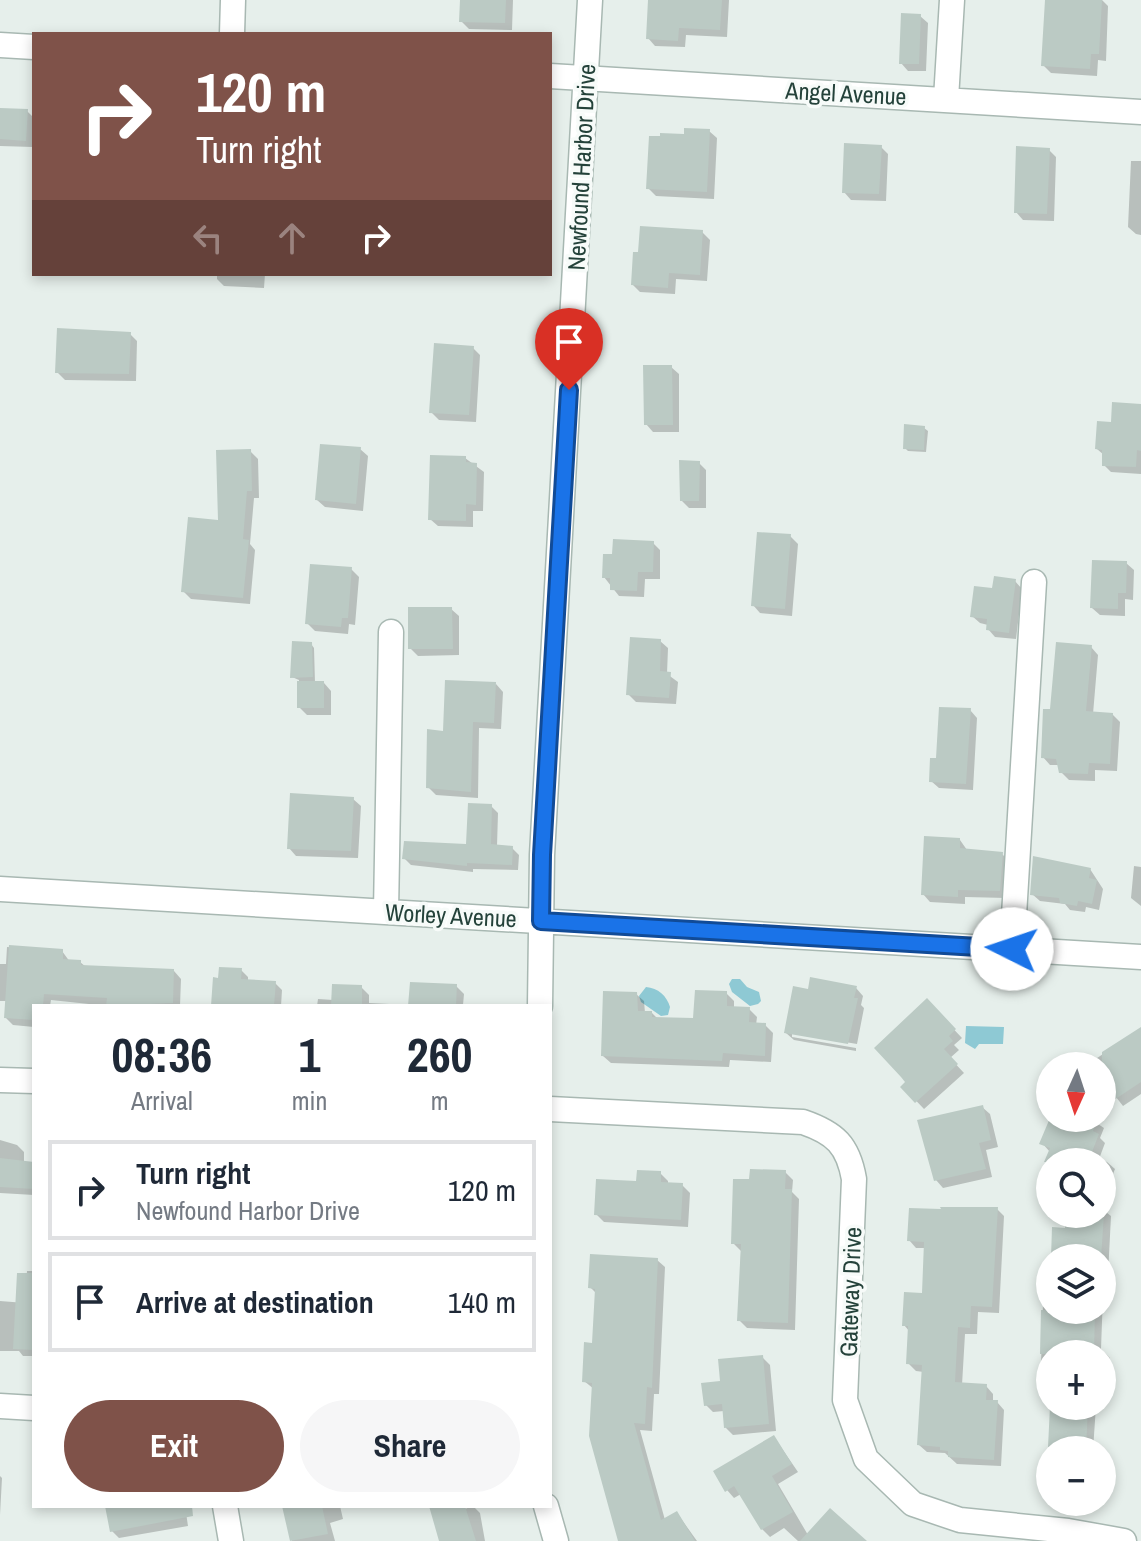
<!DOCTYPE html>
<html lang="en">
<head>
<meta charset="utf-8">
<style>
  body { margin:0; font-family:"Archivo Narrow",sans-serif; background:#f6f6f7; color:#1f2937; height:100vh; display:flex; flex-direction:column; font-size:30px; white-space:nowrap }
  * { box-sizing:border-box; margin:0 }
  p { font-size:26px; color:#747a83 }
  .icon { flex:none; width:44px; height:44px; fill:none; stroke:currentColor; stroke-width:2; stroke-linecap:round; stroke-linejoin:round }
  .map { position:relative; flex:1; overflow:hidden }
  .details { position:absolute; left:32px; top:1004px; width:520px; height:504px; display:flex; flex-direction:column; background:#fff; border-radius:0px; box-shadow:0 4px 12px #0003 }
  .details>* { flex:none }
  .hud { position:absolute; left:32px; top:32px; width:520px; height:244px; border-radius:0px; box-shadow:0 4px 12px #0003; background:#7f5249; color:#fff; overflow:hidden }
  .needle { width:52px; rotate:183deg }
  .tools { position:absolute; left:1036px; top:1052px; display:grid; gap:16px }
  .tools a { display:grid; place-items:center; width:80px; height:80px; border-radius:50%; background:#fff; box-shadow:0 4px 12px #0003; font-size:40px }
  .pin { position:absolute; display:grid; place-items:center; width:68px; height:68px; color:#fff; margin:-82px -34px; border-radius:50% 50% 50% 0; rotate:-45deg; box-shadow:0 0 8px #0007 }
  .pin .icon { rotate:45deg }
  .me { position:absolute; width:88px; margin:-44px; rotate:274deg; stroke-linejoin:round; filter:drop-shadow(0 0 6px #0008) }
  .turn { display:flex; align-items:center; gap:28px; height:168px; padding:0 32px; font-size:36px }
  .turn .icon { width:104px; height:104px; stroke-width:2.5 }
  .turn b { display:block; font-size:56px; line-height:68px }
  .lanes { display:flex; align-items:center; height:76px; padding:0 32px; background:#0003; justify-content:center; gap:40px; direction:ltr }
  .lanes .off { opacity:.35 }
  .eta { display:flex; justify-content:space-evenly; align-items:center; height:136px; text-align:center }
  .eta b { font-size:48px; font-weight:700; line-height:56px }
  .primary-button { display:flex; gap:16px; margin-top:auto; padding:16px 32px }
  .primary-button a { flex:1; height:92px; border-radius:48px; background:#7f5249; color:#fff; font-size:32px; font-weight:700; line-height:92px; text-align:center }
  .primary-button a+a { background:#f6f6f7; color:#1f2937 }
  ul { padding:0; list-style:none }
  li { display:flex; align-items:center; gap:24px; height:100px; margin:0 16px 12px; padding:0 16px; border:4px solid #e0e1e3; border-radius:0px }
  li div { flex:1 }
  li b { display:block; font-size:30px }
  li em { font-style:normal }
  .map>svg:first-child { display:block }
  .water { fill:#8ec9d4 }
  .shadow { fill:#0003 }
  .building { fill:#bbcac4 }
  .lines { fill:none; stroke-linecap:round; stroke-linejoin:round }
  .minor-casing { stroke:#a8b8b2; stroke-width:27 }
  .minor { stroke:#fff; stroke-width:24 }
  .route-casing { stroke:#114b97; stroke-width:20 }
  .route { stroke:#1a73e8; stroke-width:14 }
  .labels { text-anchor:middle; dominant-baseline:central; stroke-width:7; stroke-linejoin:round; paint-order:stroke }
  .street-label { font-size:24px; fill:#24423a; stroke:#f7fbf9 }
</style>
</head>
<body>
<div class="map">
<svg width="1141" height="1541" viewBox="0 0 1141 1541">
  <rect width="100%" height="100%" fill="#e6efeb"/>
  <path class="water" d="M732,979H740L747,987L759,992L761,1001L758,1004L750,1006L732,992L729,984Z
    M646,987C658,988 667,996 670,1007L668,1015L661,1016L641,1002L639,996Z
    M966,1026L1004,1027L1003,1044H979L975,1049L965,1043Z"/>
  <path class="shadow" d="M462,0H513L512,30L469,29L461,21Z
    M650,0H729L727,37L686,35L685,47L655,46L648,38Z
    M1047,0H1102L1108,6L1106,61L1098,60L1097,76L1051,73L1043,65Z
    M920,16L928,23L926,71H908L901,63Z
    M0,110L27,111L34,118L33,147L0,146Z
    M709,131L717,138L714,199L656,196L648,188L686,136Z
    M881,147L888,154L886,201L851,200L844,192Z
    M1049,150L1056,157L1054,221L1023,220L1016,212Z
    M1131,161H1141V235L1136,234L1128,227Z
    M702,232L710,240L707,281L676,279L675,294L640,292L633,285Z
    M217,274H265L264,288L224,286L217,279Z
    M130,334L137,341L136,381L65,380L57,372Z
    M473,348L480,355L476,422L439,420L431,412Z
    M671,367L679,374V432H653L646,424Z
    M1141,406V474L1111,472L1104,465V455L1097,449L1113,424Z
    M924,428L928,431L926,452L908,451L905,448Z
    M360,449L368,456L363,511L325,507L317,500Z
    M250,451L258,459L259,498H254L250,544L255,550L250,604L191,599L183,591L220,522Z
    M465,458L484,472L483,511H473V527L438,526L430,519Z
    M699,463L706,470V508H689L681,500Z
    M790,536L798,544L792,616L760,613L753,605Z
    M653,543L660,550V579H645L644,597L619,596L604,577Z
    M1126,563L1134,570L1133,600L1125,599V616L1100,615L1092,608Z
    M351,569L359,577L355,625L349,624L348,634L315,631L307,623Z
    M1015,581L1022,589L1016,639L995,637L988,629V625L980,623L972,616L994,591Z
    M451,609L459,616V655L418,656L410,648Z
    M660,641L668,648L667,674L678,682L676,704L636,702L628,694Z
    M311,644L314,648L315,683H324L331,691V715H307L299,707V680L292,677Z
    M1091,647L1098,655L1093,714H1112L1120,722L1117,771L1095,770V781L1069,780L1061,772L1060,765H1050L1043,757L1052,711Z
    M496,684L503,692L501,729L479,728L478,798L436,795L428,787L445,733Z
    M970,710L977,718L973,790L939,788L931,781L938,760Z
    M353,799L361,806L358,858L296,856L289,848Z
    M491,806L498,813L497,846L512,848L519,855L518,870L473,869V872L411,865L404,858L468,846Z
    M960,840L967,850L1002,854L1010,862L1007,898L965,897V904L930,902L923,894Z
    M1134,866L1141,867V906L1131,898Z
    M1090,869L1103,889L1099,910L1086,907L1085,912L1070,910L1065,904L1040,901L1032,894Z
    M7,947L62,951L70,962H80L86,967L174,971L181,979L180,1006H108L51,1000L50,1006H34V1027L13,1025L6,1018L7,1001H0V964H6Z
    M241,970L248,977V981L275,983L282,990L281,1006H213Z
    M456,986L464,994L463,1005L479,1006H317L318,999L333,1000L361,987L369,995V1003L410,1005Z
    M856,988L863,996L861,1005L864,1008L857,1044L792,1033V1037L856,1048V1051L794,1040L786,1033L809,991Z
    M726,993L734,1001V1009H749L757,1017L756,1025H765L773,1033L771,1062L730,1060L729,1067L611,1063L603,1056L636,994L644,1001L645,1013H652L658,1019L695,1020Z
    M927,1001L962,1038L954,1045L959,1050L950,1058L964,1073L924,1109L903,1087L908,1082Z
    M1141,1029V1094L1123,1106L1102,1079V1066H1093L1091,1062Z
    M982,1107L990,1114L998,1147L986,1150L992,1177L943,1188L936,1180Z
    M1052,1118H1089L1104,1128L1100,1138L1105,1143L1099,1159L1107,1162L1115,1169L1102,1202V1162H1050V1174L1044,1168L1050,1152L1042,1143Z
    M0,1140L17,1145L24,1152V1162L34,1164V1195L0,1193Z
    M785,1172L793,1180L792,1192L799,1199L795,1330L747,1328L739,1320L741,1251L733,1243L751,1181Z
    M660,1173L668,1181V1185H682L690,1193L688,1227L604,1222L596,1214L638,1183Z
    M997,1209L1004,1216L999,1313L978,1312L977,1334H965L962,1385L986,1386L993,1394V1402H997L1004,1410L1001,1466L957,1464L945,1453L927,1452L919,1445L924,1372L916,1371L909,1364L910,1332L904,1325L923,1295L926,1248H916L909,1240Z
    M1102,1209L1111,1216L1107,1295H1103L1101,1349L1110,1358L1109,1384H1102V1354H1050V1371L1041,1364L1043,1303L1050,1304V1310H1102V1258H1053L1067,1230V1214H1102Z
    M657,1260L665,1267L659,1394H654L652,1431L640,1430L665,1520L677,1513L697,1541H622L594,1389L584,1381L594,1345L597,1294L590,1287Z
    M27,1271H34V1356H23L19,1351H0V1301L25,1303Z
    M762,1357L770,1365L776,1431L733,1435L726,1428L724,1411L713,1412L706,1405L722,1383Z
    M1052,1406H1096L1093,1450H1054L1050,1446Z
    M774,1437L798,1472L778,1484L808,1535L864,1541H798L784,1528L770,1537L762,1529L741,1494L734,1498L727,1490Z
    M0,1476L2,1478L0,1515Z
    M107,1506H185L188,1526L119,1538L112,1531Z
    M307,1506H340L343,1519L330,1523L335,1541H292L287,1520Z
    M473,1506L480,1513L485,1541H441L435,1520Z"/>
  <path class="building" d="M460,0H506L505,23L459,22Z
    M648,0H722L720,30L679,28L678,41L646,39Z
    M1045,0H1102L1099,54H1091L1090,69L1041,66Z
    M901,13L921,14L919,64H899Z
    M0,108L28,109L26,141L0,139Z
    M684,128L710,129L707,192L646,189L649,136H660V133L684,134Z
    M844,143L882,145L879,194L842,193Z
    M1016,146L1050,148L1047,214L1014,213Z
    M640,226L703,230L700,275L669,273L668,288L631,285L633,252H638Z
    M57,328L131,332L129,374L55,373Z
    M434,343L474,346L469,415L429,413Z
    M643,365H672L673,425H644Z
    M1112,402L1141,404V451L1137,450L1136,467L1102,466V450L1095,449L1097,421L1111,422Z
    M904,424L925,426L924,450L903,449Z
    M320,444L361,447L356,504L315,500Z
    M251,449L252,491H247L243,539L249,540L243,598L181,592L188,517L218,520L216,450Z
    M430,455L466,456V462L477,463L476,505L466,504V521L428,520Z
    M679,460L700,461L699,501H680Z
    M757,532L791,534L785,609L751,606Z
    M613,539L654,541L653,572H638L637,591L610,590V578H602L603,554H612Z
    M1092,560L1127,561L1126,593H1118V609L1090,608Z
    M310,564L352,567L348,618H342L341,627L305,624Z
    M994,576L1016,579L1009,633L986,630L987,619L970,617L974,586L992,588Z
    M408,607H452L453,649H408Z
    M630,637L661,639L660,671L671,672L669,698L626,695Z
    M292,641L312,642L313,677L290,678Z
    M1056,642L1092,645L1086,711L1113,713L1110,764L1089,763L1088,774L1059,773L1056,759L1041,758L1043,709H1050Z
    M445,680L496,682L494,723L473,722L471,792L426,788L427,729L443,731Z
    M297,681H324V708H297Z
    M939,707L971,708L966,784L929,782L930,758H936Z
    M290,793L354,797L351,851L287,849Z
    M468,803L492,804L491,844L513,846L512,865L467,863V866L402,859L404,841L466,844Z
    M924,836L960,838V848L1003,852L1000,891L958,890V897L921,895Z
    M1033,856L1091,868L1089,878L1097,880L1092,904L1078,901L1077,906L1060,903L1059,898L1030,895Z
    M9,945L63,949V959L81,960V965L174,969L173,1003L106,1006L107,998L44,994L43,1006H34V1020L4,1018Z
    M219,967L242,968L241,979L276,981L274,1006H211L213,977L218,978Z
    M810,977L857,986L854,998H858L848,1044L784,1033L793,986L808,989Z
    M410,982L457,984L456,1006H408Z
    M332,984L362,985V1006H331Z
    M695,990L727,991V1006L750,1007L749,1022L766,1023L765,1056L723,1053L722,1061L601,1056L603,991L637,992L638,1011H652V1017L693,1018Z
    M927,998L956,1029L949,1036L953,1041L944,1049L958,1064L915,1103L900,1087L905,1082L901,1077L874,1048Z
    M1141,1027V1082L1114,1100L1102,1083V1052Z
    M983,1105L991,1140L979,1143L986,1169L934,1181L917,1120Z
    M1050,1118H1098L1093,1131L1099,1134L1088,1162H1044L1050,1148L1039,1144Z
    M0,1158L34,1162V1189L0,1187Z
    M750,1169L786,1170L785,1189H792L788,1323L737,1321L741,1244H731L733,1179H749Z
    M637,1170L661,1171V1182L683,1183L681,1220L594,1215L596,1179L636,1181Z
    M940,1207H998L992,1307L971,1306L970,1328L958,1327L955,1382L987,1384L986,1400H998L994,1460L948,1457V1451L940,1450V1447L917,1445L922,1365L906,1364L908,1326H902L904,1292L922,1293L924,1242L907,1241L909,1208L941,1209Z
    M1065,1214H1104L1101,1258H1051L1052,1227L1065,1228Z
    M590,1254L658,1258L652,1388L647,1387L645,1424L634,1423L661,1520L677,1511L695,1541H618L589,1436L592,1383L582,1382L584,1342L592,1343L595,1289L588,1288Z
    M17,1273H34V1350L13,1349Z
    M1041,1310H1095L1094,1354H1040Z
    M763,1355L769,1424L724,1428L722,1404L704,1406L701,1383L720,1381L718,1359Z
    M1050,1406H1088L1086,1450H1053V1447H1048Z
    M774,1435L792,1464L772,1476L793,1512L761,1530L734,1486L725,1492L713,1471Z
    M105,1506H192L193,1516L110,1532Z
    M282,1506H322L328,1534L290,1541Z
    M429,1506H465L476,1541H439Z
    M830,1508L867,1541H800Z"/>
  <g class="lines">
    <defs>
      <path id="minor" d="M232,34L233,0
        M0,45L34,47
        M550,76L1141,112
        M946,99L952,0
        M0,889L1141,957
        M386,912L391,632
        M1012,949L1034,582
        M540,1006L542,855L590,0
        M0,1080L34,1081
        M550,1109L803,1122C835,1133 848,1145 854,1179L845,1400L866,1459L913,1504L960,1520L1068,1531L1124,1541
        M0,1406L34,1408
        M225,1506L231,1541
        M546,1506L556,1541"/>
    </defs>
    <use href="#minor" class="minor-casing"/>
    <use href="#minor" class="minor"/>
  </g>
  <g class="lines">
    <defs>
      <path id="route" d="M569,390L542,855L541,921L1012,949"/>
    </defs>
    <use href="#route" class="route-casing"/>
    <use href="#route" class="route"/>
  </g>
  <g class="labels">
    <g class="street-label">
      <text transform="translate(846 93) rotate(3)">Angel Avenue</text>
      <text transform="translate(581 167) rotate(-87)">Newfound Harbor Drive</text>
      <text transform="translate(451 915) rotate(3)">Worley Avenue</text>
      <text transform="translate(850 1292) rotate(-88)">Gateway Drive</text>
    </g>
  </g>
</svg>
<div class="tools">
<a><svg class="needle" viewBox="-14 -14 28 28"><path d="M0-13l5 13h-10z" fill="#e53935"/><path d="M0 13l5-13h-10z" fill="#747a83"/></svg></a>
<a><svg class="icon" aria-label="search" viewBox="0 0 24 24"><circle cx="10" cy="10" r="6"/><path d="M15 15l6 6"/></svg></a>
<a><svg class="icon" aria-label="layers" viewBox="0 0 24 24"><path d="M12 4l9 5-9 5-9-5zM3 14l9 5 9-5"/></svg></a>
<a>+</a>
<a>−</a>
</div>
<div class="pin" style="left:569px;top:390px;background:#d93025"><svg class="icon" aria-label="arrive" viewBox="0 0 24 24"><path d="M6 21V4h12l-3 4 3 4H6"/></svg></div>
<svg class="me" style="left:1012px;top:949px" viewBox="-20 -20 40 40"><circle r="19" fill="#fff"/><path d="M0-13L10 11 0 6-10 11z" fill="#1a73e8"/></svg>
<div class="hud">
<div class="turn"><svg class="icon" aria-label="right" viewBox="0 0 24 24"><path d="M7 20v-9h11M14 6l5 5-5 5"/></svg><div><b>120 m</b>Turn right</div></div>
<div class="lanes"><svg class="icon off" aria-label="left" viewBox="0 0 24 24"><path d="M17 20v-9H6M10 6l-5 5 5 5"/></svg><svg class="icon off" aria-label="ahead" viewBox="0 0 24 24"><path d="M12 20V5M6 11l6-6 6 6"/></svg><svg class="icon" aria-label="right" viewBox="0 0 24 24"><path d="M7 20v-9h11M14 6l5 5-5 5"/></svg></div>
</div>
<section class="details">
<div class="eta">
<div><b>08:36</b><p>Arrival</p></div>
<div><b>1</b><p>min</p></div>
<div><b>260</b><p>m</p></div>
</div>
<ul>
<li><svg class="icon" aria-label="right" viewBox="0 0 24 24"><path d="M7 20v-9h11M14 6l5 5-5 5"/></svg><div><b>Turn right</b><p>Newfound Harbor Drive</p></div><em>120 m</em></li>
<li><svg class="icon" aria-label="arrive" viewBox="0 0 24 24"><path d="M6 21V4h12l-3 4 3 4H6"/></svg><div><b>Arrive at destination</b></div><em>140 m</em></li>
</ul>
<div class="primary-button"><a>Exit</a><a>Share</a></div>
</section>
</div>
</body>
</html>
